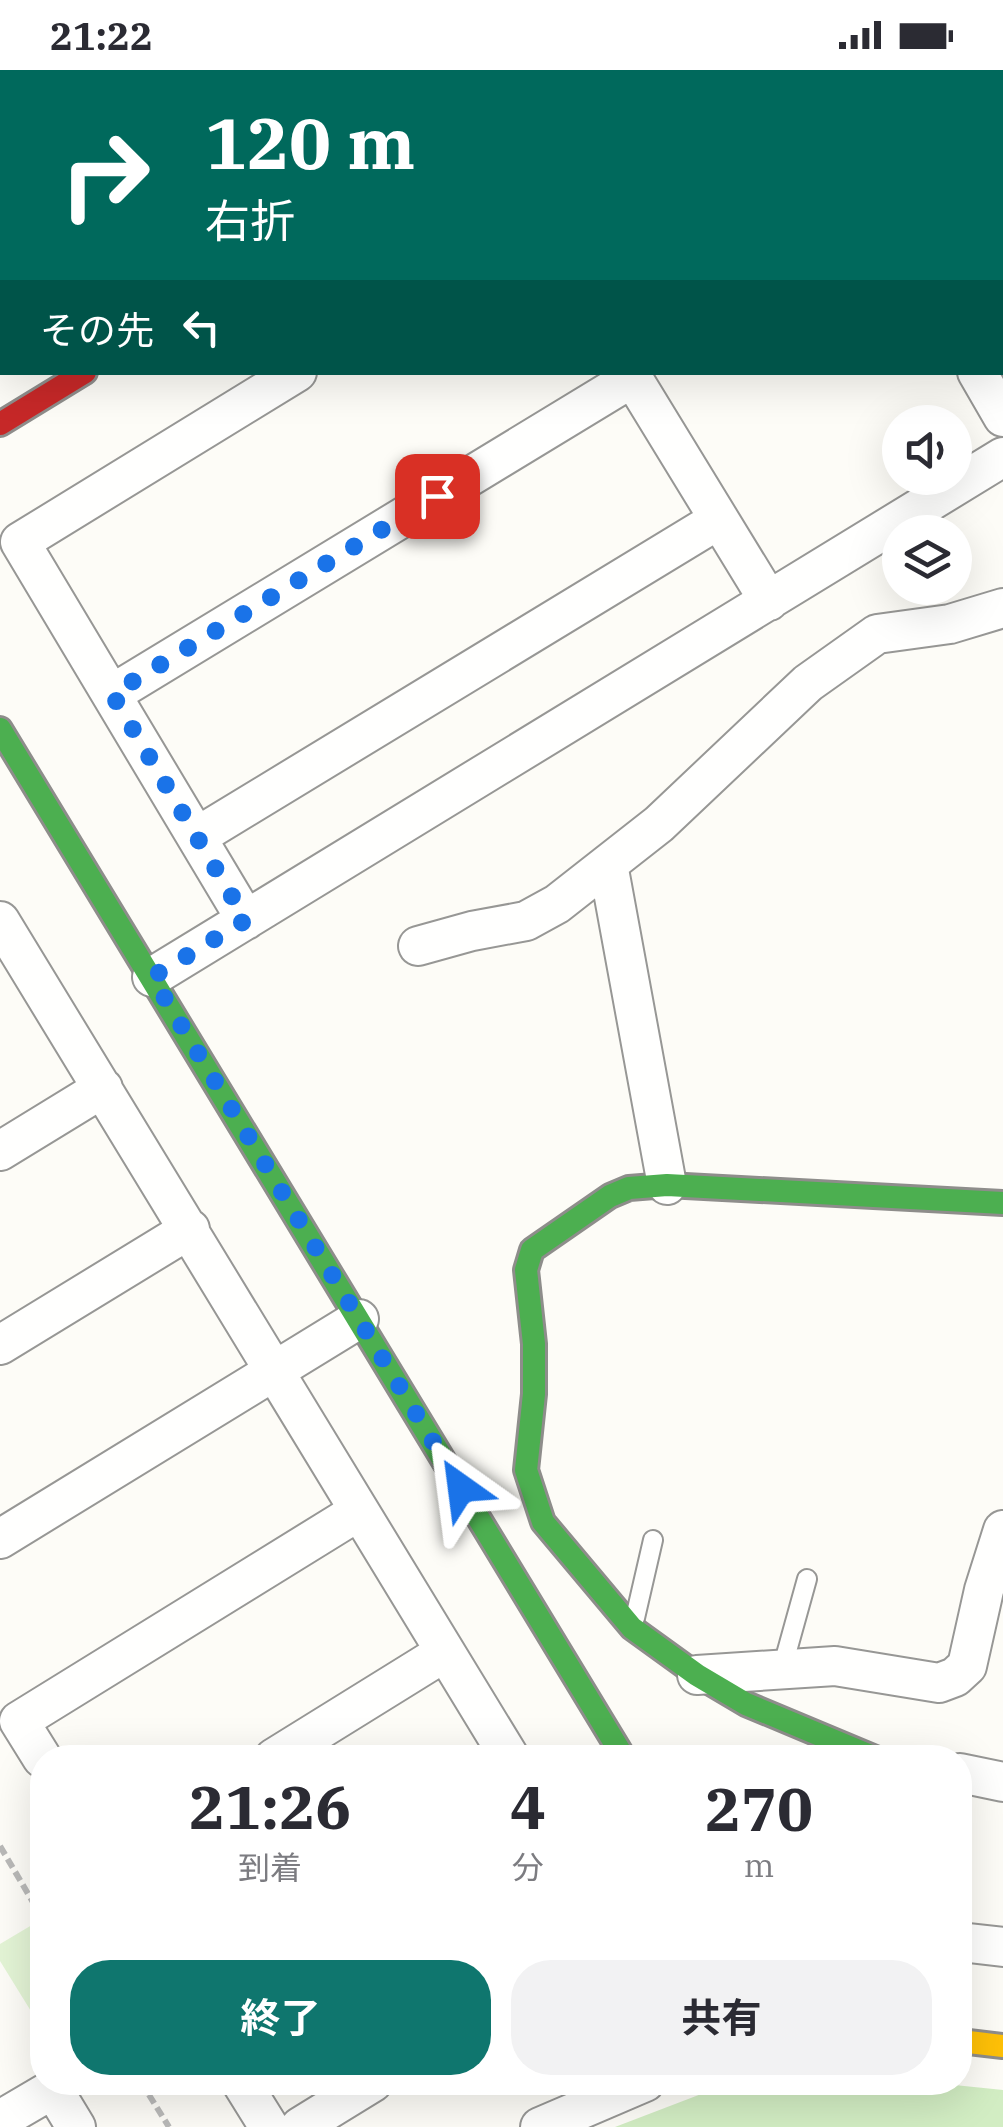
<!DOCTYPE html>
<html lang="ja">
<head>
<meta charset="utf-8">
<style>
  body { margin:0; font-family:"IBM Plex Serif","Noto Sans JP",serif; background:#f2f2f3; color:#2b2b33; height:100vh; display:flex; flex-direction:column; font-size:38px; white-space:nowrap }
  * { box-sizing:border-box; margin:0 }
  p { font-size:32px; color:#7c7c81 }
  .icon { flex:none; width:55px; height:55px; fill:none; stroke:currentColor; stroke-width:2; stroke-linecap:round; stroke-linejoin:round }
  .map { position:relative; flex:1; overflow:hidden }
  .sheet { position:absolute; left:30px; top:1675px; width:942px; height:350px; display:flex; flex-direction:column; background:#fff; border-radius:40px; box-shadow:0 10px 40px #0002 }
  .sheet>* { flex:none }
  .top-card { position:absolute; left:0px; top:0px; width:1005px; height:305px; box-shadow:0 10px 40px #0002; background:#00695c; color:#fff; overflow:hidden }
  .fabs { position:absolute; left:882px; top:335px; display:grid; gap:20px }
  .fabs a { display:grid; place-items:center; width:90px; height:90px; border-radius:50%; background:#fff; box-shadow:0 10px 40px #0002; font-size:50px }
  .pin { position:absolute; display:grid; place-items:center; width:85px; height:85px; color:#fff; margin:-42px; border-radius:20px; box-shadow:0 5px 15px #0006 }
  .me { position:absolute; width:110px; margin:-55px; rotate:329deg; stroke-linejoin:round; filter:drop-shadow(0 0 8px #0008) }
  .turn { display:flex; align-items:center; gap:35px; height:210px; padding:0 40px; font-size:45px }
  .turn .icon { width:130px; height:130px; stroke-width:2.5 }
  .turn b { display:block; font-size:70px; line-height:85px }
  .then { display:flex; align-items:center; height:95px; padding:0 40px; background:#0003; gap:20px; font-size:38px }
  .eta { display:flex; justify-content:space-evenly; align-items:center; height:170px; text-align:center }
  .eta b { font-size:60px; font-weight:700; line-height:70px }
  .cta { display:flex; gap:20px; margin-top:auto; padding:20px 40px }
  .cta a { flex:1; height:115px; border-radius:40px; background:#0f766e; color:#fff; font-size:40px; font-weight:700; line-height:115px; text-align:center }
  .cta a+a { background:#f2f2f3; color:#2b2b33 }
  .status { display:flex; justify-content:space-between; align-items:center; height:70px; padding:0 50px; background:#fff; direction:ltr }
  .status svg { height:28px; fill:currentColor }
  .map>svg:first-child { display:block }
  .green { fill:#e3f4d5 }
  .forest { fill:#d2edc3 }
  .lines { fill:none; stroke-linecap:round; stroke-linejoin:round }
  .lane-casing { stroke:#979795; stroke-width:22 }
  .street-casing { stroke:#979795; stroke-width:42 }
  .fast-casing { stroke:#8e8d8b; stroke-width:28 }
  .slow-casing { stroke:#8e8d8b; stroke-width:28 }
  .jam-casing { stroke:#8e8d8b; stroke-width:28 }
  .path { stroke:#b9b9b8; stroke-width:6; stroke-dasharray:10 5; stroke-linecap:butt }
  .lane { stroke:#fffffe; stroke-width:18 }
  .street { stroke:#fffffe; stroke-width:38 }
  .fast { stroke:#4caf50; stroke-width:22 }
  .slow { stroke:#ffc107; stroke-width:22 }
  .jam { stroke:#c62828; stroke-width:22 }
  .route { stroke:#1a73e8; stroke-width:18; stroke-dasharray:0 32.4 }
</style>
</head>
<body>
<div class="status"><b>21:22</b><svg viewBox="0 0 49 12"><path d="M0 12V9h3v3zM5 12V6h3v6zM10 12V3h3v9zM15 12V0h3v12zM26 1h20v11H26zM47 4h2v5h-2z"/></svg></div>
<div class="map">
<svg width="1003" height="2057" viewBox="0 0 1003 2057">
  <rect width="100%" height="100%" fill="#fdfcf7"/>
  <path class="green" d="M811,0H1003V317L994,303L1002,302V2Z
    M42,1849V1959L0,1891V1874Z"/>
  <path class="forest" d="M935,2013L1003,2020V2057H615L730,2013Z"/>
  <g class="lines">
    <defs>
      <path id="lane" d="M635,1548L653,1470
        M782,1599L807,1509"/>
      <path id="street" d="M115,0L117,2
        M440,0L441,2
        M795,0L796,2
        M315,2L319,0
        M0,196L2,195
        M629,302L769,531
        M977,302L1003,347
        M112,624L632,308
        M198,766L718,450
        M608,794L667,1115
        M246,850L20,472L297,302
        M0,851L510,1688
        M418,876L472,861L526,851L557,834L659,754L808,613L877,564L950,554L1003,538
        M152,907L1003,387
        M0,1081L103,1018
        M0,1275L190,1159
        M0,1469L359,1249
        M697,1605L835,1596L939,1613L955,1607L967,1596L984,1520L1003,1460
        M42,1688L19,1651L359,1441
        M274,1688L445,1582
        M960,1703L1003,1712
        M960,1872L1003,1877
        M241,2012L269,2057
        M0,2050L53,2019L76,2057
        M300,2057L373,2012
        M540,2057L645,2012"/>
      <path id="fast" d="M575,2L580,0
        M0,659L624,1688
        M875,1688L746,1634L697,1605L632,1558L543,1452L526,1400L534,1324V1274L526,1200L532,1180L610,1126L629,1118L667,1115L1003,1133"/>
      <path id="slow" d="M960,1971L1003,1976"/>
      <path id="jam" d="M0,354L85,302"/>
    </defs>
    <use href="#lane" class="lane-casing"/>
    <use href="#street" class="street-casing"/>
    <use href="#fast" class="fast-casing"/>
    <use href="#slow" class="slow-casing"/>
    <use href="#jam" class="jam-casing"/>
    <path class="path" d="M1002,94H1003
      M0,1776L37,1839L42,1842
      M141,2012L169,2057"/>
    <use href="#lane" class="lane"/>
    <use href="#street" class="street"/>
    <use href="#fast" class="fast"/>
    <use href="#slow" class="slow"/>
    <use href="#jam" class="jam"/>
  </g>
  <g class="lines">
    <path class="route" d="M437,426L112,624L246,850L152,907L461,1418"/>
  </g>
</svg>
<div class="fabs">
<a><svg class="icon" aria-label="sound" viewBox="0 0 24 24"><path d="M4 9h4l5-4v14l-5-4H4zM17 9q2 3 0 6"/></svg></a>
<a><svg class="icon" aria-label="layers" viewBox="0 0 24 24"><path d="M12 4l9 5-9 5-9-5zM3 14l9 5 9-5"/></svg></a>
</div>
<div class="pin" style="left:437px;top:426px;background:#d93025"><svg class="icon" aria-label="arrive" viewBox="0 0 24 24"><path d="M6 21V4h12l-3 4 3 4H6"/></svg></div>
<svg class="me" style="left:461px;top:1418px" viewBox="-20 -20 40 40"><path d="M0-17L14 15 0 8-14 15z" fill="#1a73e8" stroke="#fff" stroke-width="4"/></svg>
<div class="top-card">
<div class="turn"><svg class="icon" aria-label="right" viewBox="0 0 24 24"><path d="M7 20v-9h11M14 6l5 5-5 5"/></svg><div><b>120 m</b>右折</div></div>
<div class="then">その先<svg class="icon" aria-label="left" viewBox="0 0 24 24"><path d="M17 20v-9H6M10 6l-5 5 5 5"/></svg></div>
</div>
<section class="sheet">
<div class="eta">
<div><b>21:26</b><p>到着</p></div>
<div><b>4</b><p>分</p></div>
<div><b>270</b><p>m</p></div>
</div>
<div class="cta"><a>終了</a><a>共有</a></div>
</section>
</div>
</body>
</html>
